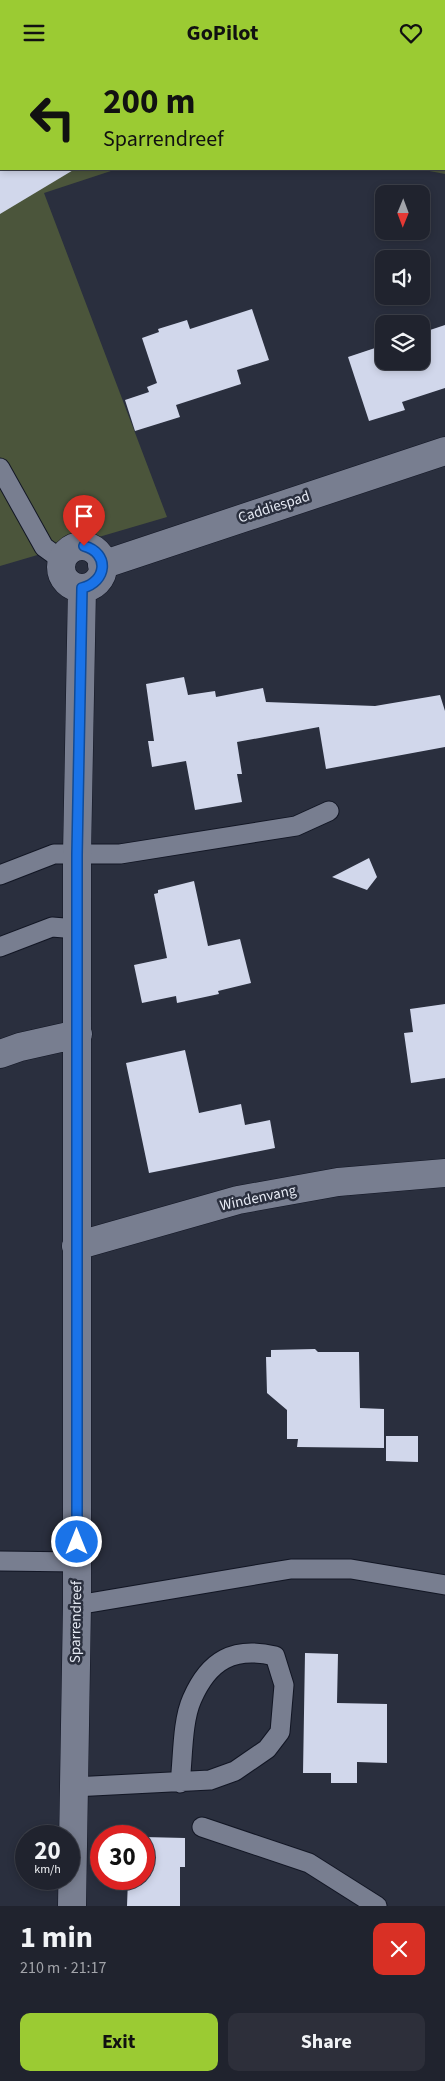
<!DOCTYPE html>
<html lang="en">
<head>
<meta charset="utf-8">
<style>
  body { margin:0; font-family:"Source Sans 3",sans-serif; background:#2d2f3a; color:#f1f3f6; height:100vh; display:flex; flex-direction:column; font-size:19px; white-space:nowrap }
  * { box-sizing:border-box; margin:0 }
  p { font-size:16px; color:#a2a4aa }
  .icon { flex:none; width:28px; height:28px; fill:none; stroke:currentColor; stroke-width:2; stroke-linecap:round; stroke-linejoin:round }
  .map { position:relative; height:1841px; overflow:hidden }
  .details { display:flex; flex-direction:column; background:#20232e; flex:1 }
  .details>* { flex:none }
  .hud { position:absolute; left:0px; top:0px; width:445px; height:105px; box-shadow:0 2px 8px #0003,0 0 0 1px #3d404a; background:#9bcb33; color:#111; overflow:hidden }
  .needle { width:32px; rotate:181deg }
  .tools { position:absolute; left:375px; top:120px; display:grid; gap:10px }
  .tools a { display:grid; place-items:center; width:55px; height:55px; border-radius:10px; background:#20232e; box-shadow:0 2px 8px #0003,0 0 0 1px #3d404a; font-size:25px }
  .speed { position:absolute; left:15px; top:1760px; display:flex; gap:10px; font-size:25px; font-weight:700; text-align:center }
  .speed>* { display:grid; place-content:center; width:65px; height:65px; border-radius:50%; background:#20232e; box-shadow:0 2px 8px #0003,0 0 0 1px #3d404a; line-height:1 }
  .speed small { font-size:12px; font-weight:400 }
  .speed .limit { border:8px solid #d22; background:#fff; color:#111 }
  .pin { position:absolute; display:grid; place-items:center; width:42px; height:42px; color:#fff; margin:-51px -21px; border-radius:50% 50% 50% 0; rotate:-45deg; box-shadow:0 0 5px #0007 }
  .pin .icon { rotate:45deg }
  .me { position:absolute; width:55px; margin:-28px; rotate:0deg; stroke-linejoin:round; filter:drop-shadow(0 0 4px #0008) }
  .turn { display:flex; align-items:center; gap:18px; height:105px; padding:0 20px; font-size:22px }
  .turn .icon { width:65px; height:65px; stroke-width:2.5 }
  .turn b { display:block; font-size:35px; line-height:42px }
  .round { display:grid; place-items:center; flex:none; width:52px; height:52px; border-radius:10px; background:#2d2f3a }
  .overview { display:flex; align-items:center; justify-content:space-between; height:85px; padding:0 20px }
  h1 { font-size:30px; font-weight:700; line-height:38px }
  .action { display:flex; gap:10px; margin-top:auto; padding:10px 20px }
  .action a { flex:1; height:58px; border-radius:10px; background:#9bcb33; color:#111; font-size:20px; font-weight:700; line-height:58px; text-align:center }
  .action a+a { background:#2d2f3a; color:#f1f3f6 }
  header { display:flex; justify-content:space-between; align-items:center; height:65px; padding:0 20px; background:#9bcb33; color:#111; font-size:22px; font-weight:700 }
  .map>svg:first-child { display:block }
  .green { fill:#4b553b }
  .building { fill:#d1d7eb }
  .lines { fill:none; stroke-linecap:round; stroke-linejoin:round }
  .lane-casing { stroke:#121624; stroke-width:21 }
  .street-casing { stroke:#121624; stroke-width:29 }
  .lane { stroke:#787e90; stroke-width:19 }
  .street { stroke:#787e90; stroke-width:28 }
  .route-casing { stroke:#114b97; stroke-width:12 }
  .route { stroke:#1a73e8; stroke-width:9 }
  .labels { text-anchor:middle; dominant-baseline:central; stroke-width:5; stroke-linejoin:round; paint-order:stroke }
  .street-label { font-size:15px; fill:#e6eaf4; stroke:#2a2f3e }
</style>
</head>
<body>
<header><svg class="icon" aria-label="menu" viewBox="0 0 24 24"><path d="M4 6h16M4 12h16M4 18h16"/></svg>GoPilot<svg class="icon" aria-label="heart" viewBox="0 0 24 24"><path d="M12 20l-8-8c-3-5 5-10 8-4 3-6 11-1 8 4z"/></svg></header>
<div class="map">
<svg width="445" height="1841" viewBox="0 0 445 1841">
  <rect width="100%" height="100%" fill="#2a2f3e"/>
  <path class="green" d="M0,0H445V109L419,104H444V1H1V104H117L44,128L167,452L0,501Z"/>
  <path class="building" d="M0,104H75L0,149Z
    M252,244L269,295L237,305L241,319L176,340L180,352L135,366L125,335L149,327L147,322L157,318L142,273L159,267L158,264L187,255L190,264Z
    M445,260V323L402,337L405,345L369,356L348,292L384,280V296H421V268Z
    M184,612L188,630L215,626L216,632L263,623L266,637L375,641L440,630L445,646V682L326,704L319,662L237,677L242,709H237L242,737L195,745L186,696L152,702L148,676H154L146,619Z
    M369,793L377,812L367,825L332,812Z
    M194,816L208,881L240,874L251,918L218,926L219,929L177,938L176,931L142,938L134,900L167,893L154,829L158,828V825Z
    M445,939V1013L411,1018L404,968L413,967L410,944Z
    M185,985L199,1048L241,1039L245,1060L270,1055L275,1083L149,1108L126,998Z
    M315,1284L318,1287H359L360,1343L384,1344V1383L297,1382L298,1374H287V1345L267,1328L266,1292H271V1285Z
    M386,1371H418V1397L386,1396Z
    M305,1588L338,1589L337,1638L387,1639V1698L357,1697V1718H331V1708H303Z
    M144,1772L185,1773V1802H180V1841H127L128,1814H144Z"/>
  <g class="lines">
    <defs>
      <path id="lane" d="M0,403L44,482L62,495
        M0,810L54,789H120L296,761L329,746
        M0,882L52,862L77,864
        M0,1496L77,1497
        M77,1540L291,1504H351L445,1520
        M73,1722L210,1715L235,1706L267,1684L280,1667L284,1620L275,1591C234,1581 209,1595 192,1634C182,1656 183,1693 180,1718
        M202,1762L309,1798L377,1841"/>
      <path id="street" d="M61 502a21 21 0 1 1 42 0a21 21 0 1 1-42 0Z
        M102,500L445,386
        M0,989L20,982L78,969
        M76,1181L238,1135L338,1117L445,1108
        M72,1841L77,1540V790L82,523"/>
    </defs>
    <use href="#lane" class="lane-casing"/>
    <use href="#street" class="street-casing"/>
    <use href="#lane" class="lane"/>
    <use href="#street" class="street"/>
  </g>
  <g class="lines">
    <defs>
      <path id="route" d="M77,1477V790L82,523C107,517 110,488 84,481"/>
    </defs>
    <use href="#route" class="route-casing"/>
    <use href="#route" class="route"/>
  </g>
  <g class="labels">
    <g class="street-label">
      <text transform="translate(274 442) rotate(-18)">Caddiespad</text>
      <text transform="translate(258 1133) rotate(-12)">Windenvang</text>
      <text transform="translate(76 1557) rotate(-89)">Sparrendreef</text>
    </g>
  </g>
</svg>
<div class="tools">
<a><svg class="needle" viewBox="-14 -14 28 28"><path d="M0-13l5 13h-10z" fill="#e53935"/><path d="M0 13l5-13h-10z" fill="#a2a4aa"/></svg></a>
<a><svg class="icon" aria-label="sound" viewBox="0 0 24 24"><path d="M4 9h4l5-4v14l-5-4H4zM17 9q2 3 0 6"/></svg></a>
<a><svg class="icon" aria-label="layers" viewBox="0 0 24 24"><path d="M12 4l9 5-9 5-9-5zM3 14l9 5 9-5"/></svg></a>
</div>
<div class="speed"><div>20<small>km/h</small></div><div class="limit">30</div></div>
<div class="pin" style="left:84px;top:481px;background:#d93025"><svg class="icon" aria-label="arrive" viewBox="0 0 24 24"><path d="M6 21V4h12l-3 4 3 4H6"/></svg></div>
<svg class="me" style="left:77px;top:1477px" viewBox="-20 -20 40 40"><circle r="17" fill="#1a73e8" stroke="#fff" stroke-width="3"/><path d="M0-11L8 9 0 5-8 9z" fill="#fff"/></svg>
<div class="hud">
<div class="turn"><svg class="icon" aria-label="left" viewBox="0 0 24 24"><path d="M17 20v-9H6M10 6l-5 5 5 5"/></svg><div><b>200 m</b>Sparrendreef</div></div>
</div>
</div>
<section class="details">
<div class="overview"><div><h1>1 min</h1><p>210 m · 21:17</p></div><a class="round" style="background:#d93025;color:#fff"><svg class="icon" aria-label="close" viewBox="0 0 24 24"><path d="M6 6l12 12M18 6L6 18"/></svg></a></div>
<div class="action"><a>Exit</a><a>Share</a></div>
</section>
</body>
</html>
